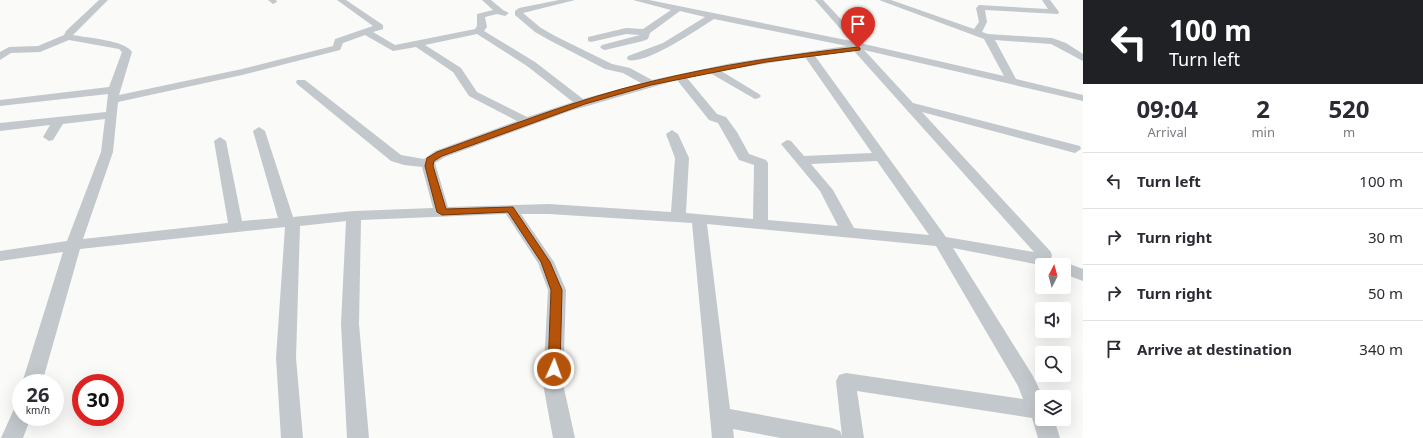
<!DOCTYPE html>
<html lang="en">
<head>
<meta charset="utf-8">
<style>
  body { margin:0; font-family:"Noto Sans",sans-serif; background:#f7f7f7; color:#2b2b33; height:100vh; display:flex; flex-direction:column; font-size:15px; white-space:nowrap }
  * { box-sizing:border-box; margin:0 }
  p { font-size:13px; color:#7c7c81 }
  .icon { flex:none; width:22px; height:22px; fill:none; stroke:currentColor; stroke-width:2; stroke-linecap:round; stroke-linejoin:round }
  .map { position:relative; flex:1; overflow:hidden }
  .panel { display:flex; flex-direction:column; background:#fff; width:340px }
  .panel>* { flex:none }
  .banner { background:#202124; color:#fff; overflow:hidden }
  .needle { width:26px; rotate:6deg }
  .controls { position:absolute; left:1035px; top:258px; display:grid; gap:8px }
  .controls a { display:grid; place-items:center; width:36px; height:36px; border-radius:4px; background:#fff; box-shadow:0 4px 16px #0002; font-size:20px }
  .speed { position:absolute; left:12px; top:374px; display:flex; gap:8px; font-size:20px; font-weight:700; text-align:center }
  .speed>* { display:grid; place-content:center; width:52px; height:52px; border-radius:50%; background:#fff; box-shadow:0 4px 16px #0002; line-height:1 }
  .speed small { font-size:10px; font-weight:400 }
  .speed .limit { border:6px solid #d22; background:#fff; color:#111 }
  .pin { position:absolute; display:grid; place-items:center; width:34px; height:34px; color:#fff; margin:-41px -17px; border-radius:50% 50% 50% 0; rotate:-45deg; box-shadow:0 0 4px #0007 }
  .pin .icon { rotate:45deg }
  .me { position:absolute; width:44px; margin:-22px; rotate:2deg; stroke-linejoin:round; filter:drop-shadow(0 0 3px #0008) }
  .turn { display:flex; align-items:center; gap:14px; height:84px; padding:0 20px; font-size:18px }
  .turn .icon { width:52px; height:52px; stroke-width:2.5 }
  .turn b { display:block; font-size:28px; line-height:34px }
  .eta { display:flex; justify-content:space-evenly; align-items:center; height:68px; text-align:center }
  .eta b { font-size:24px; font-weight:700; line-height:28px }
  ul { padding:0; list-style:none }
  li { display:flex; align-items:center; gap:12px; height:56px; padding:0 20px; border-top:1px solid #e1e1e2 }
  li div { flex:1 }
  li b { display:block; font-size:15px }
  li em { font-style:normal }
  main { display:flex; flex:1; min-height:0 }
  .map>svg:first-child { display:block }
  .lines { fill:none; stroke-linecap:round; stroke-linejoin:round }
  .minor { fill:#c3c8cc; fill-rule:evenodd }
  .route { fill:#b45309; stroke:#753606 }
</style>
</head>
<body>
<main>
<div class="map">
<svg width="1083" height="438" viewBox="0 0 1083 438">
  <rect width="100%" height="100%" fill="#fafaf8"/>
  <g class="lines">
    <path class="minor" d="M99,0H108L73,35C87,38 125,40 132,52L119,95L242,69L333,46L335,39L373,26L337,0H346L383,25V29L373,32L395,45L475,29L477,26V14L493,10L482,0H491L503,10L509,13L505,16L497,14L485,17L487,27L484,31L535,62L583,99L641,83L623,73L605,69L549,40L535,32L515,15V11L519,8L559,0H575L523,13L541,28L555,36L612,64L630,68L652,80L732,63L847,46L714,19C698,29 646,65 628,60L627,58L628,56L663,43L705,17L680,11L650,33L648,39L643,41L605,50L602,49L600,47L602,45L640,35L626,34L591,42L588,41V37L626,28L643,29L671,10L633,0H649L851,41L815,0H823L864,44L1004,76L984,39L879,0H891L974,29L979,22L976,8L979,5L1048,9L1042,0H1050L1059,12L1058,14L985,10L987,22L982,32L988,34L1052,38L1066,43L1083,54V61L1051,44L995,40L1016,79L1083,95V101L864,50L913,103L1080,146L1081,149L1075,153L922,112L1051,252L1052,256L1050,260L1035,264L953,248L1033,376L1043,397L1042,419H1054L1060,438H1038L1032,418L857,391L864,438H781L733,429L734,438H712L692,223L549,214H521L554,262L566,290L563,384L575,438H553L543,384L548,290L538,263L506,214L361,220L359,324L369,438H347L341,324L346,221L300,226L296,358L303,438H281L276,358L285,227L80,249L42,383H22L63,252L0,261V251L67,241L101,152L105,119L63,124L53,140L49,141L43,137L50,125L0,131V123L106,112L108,94L0,106V100L109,87L122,52L119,49L69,40L40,52L11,53L0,60V52L9,47L38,46L64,35L66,31ZM477,34L527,66L573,102L527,117L477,92L461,68L425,45ZM365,35L393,51L416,47L453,72L469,96L517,121L435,151L424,159L401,155L305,80H297L296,82L297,84L391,161L404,165L422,167L433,208L354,211L293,217L265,131L259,127L253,131L278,218L242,221L226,141L220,137L214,141L228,223L83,239L113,152L118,102L242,75L340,50L343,43ZM854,51L1034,252L946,237L815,56ZM805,57L872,153L804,156L791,141L787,140L781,144L820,191L838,226L768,220V163L766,160L749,154L737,132L726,117L717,114L687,78L710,73L755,99L759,98L761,96L759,94L721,71ZM677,80L709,120L718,123L739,160L754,165L753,219L686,213L689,158L678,134L672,130L666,134L675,158L671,212L549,204L448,207L435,163L445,157L570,111ZM877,161L929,235L854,228L833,190L811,164ZM707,224L936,246L1018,386L1023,399L846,373L839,375L836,381L842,436L840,431L832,428L730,409Z
      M268,0H276L277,2L273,4Z
      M1064,262L1083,269V281L1064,274V265H1058Z
      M21,407V417H31L23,438H1L14,409Z"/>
  </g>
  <path class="route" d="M858,47L860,48V50L766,62L651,85L585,104L442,156L434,161L433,166L446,209L513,207L550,262L562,290L560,369L558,372L554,374L549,372L548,369L551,290L541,262L508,212L442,215L437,212L425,166L427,158L437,152C507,127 577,99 649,82C718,65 788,55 858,47Z"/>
</svg>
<div class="controls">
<a><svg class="needle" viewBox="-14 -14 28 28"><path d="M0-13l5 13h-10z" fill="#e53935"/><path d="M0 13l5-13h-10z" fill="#7c7c81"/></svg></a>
<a><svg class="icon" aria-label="sound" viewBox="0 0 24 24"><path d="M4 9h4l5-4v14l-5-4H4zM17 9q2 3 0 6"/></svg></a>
<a><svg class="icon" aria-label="search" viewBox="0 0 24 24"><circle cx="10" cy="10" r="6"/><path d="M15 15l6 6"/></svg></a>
<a><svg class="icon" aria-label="layers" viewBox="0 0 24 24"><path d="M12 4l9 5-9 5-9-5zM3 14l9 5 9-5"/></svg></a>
</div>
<div class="speed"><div>26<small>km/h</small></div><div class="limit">30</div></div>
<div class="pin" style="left:858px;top:48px;background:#d93025"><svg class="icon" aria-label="arrive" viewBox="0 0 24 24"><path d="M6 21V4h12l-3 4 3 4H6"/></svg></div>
<svg class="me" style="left:554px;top:369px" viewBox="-20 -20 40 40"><circle r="17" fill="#b45309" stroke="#fff" stroke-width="3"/><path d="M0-11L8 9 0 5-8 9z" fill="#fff"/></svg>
</div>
<section class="panel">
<div class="banner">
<div class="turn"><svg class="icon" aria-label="left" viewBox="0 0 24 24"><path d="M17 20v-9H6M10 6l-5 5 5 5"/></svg><div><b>100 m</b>Turn left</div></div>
</div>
<div class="eta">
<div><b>09:04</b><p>Arrival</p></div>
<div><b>2</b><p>min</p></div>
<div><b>520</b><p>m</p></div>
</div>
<ul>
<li><svg class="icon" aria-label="left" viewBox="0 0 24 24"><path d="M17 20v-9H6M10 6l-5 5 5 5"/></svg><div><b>Turn left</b></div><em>100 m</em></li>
<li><svg class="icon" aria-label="right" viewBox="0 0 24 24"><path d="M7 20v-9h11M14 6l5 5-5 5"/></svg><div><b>Turn right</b></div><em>30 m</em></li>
<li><svg class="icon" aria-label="right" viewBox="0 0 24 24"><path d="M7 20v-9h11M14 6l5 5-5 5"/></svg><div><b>Turn right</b></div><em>50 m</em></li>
<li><svg class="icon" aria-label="arrive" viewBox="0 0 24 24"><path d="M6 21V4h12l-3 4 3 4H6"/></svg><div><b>Arrive at destination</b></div><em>340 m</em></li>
</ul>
</section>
</main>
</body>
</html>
